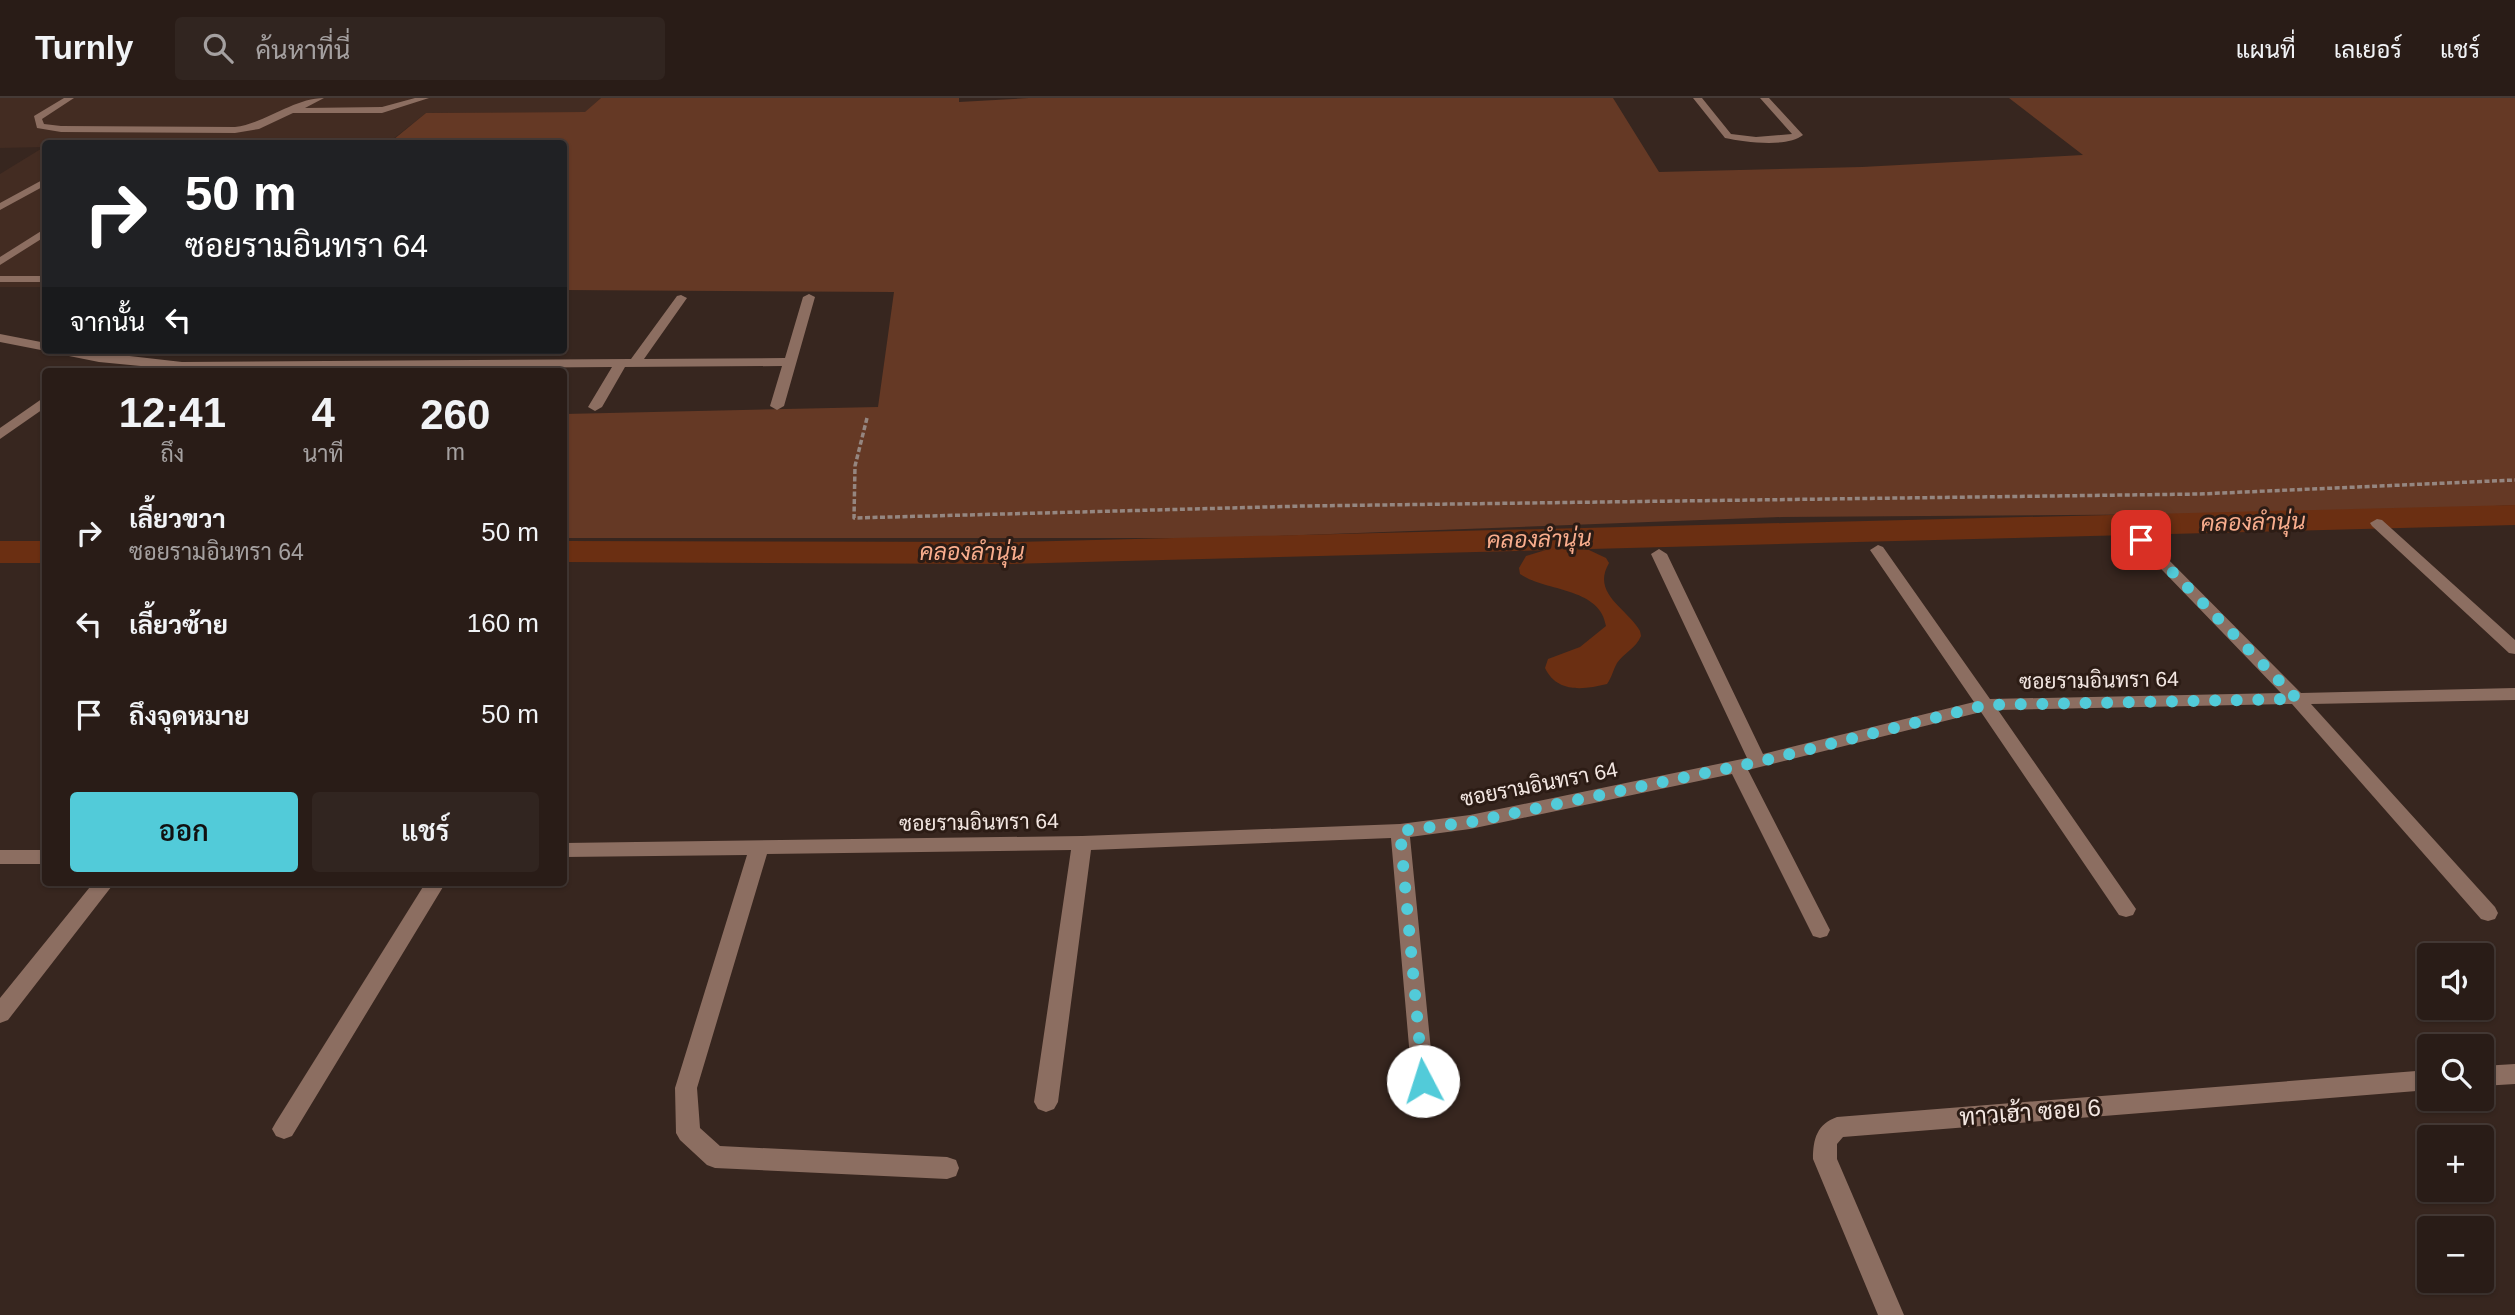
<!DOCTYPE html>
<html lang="th">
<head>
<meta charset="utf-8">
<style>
  body { margin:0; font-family:Helvetica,Sarabun,sans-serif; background:#312520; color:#f1f3f6; height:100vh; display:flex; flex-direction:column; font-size:26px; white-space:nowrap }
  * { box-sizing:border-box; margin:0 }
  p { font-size:23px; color:#a5a1a1 }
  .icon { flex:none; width:38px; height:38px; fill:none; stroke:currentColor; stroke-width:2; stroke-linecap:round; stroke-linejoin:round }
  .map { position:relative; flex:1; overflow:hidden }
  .sheet { position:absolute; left:42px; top:270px; width:525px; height:518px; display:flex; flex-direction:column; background:#291c17; border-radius:7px; box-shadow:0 2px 5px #0004,0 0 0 2px #453a36 }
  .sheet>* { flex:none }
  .top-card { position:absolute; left:42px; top:42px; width:525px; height:214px; border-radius:7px; box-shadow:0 2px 5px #0004,0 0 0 2px #453a36; background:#202124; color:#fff; overflow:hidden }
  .buttons { position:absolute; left:2417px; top:845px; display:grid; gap:14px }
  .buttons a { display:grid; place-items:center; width:77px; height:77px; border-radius:7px; background:#291c17; box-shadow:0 2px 5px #0004,0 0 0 2px #453a36; font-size:35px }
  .pin { position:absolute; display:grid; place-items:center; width:60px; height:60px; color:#fff; margin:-30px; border-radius:14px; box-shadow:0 4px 10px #0006 }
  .me { position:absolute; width:77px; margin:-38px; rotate:355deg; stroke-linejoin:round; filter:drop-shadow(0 0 5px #0008) }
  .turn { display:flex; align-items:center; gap:24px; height:147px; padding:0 28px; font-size:32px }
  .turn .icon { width:91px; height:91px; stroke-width:2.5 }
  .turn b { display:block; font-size:49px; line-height:60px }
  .then { display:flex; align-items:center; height:66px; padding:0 28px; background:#0003; gap:14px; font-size:26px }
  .eta { display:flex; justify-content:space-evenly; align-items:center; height:119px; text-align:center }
  .eta b { font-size:42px; font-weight:600; line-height:49px }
  .action { display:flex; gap:14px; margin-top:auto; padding:14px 28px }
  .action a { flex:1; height:80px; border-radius:7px; background:#52cbd9; color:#111; font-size:28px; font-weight:600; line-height:80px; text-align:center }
  .action a+a { background:#312520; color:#f1f3f6 }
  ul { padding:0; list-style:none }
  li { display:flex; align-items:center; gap:21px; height:91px; padding:0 28px }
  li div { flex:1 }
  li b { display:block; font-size:26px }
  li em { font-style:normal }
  header { display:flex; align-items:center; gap:42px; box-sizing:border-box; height:98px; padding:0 35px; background:#291c17; border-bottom:2px solid #453a36 }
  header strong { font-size:33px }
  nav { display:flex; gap:38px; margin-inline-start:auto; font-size:24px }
  .search { width:490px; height:63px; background:#312520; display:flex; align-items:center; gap:18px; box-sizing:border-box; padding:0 24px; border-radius:7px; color:#a5a1a1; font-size:26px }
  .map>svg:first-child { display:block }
  .built { fill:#432c22 }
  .green { fill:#653925 }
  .water { fill:#6b2f12 }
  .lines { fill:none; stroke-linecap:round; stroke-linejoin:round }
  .canal { fill:#6b2f12; fill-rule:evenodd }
  .path { stroke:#958680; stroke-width:3.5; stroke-dasharray:5 2.5; stroke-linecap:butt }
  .minor { fill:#8c6e61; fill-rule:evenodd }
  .route { stroke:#52cbd9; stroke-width:12; stroke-dasharray:0 21.6 }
  .labels { text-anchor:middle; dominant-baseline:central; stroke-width:6; stroke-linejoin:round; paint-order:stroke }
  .street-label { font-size:21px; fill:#f3e7e2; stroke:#2c1c15 }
  .water-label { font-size:23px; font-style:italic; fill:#f9ad8d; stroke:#2c1c15 }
  .near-street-label { font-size:24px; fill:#f3e7e2; stroke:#2c1c15 }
</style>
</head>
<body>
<header>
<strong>Turnly</strong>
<div class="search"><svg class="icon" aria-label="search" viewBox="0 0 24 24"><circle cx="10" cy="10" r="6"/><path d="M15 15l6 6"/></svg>ค้นหาที่นี่</div>
<nav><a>แผนที่</a><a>เลเยอร์</a><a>แชร์</a></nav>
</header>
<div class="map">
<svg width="2515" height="1217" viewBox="0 0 2515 1217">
  <rect width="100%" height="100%" fill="#37261f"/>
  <path class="built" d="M0,0H601L586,14L426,15L388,45L46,46L45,189H0V76L44,49L0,50Z"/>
  <path class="green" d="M601,0H959V4L1029,0H1613L1659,74L1862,69L2083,57L2009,0H2515V407L2351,415L1782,419L1226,440H564V316L878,309L894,194L564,192V46H388L426,15L585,14Z"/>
  <path class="water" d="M1549,451L1589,452L1606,460L1609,465C1591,496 1627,510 1640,533L1641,538C1636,550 1624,555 1617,565C1613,572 1612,579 1607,586C1583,592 1557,595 1545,570L1548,561L1580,549L1606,528C1600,489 1546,494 1520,476L1519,470L1526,458Z"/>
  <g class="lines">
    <path class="canal" d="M2515,407V427L1011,466L564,464V443L1011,444Z
      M0,443H46V465H0Z"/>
    <path class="path" d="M867,320L855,368L854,420L1304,408L2200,396L2515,382"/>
    <path class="minor" d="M64,0H74L42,21L44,26L61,28L235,29C266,25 294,0 324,0L305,10L382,9L415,0H429L382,15H293L259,31L235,35L61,34L37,30L34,18Z
      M1693,0H1702L1731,36L1756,39L1792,36L1760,0H1769L1803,37C1787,50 1744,44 1725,40Z
      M46,80V87L0,112V105Z
      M46,130V138L0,167V159Z
      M0,178H46V184H0Z
      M809,196L815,199L784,308L777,312L770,308L782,268L625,269L602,309L595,313L588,309L612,269L182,272L99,264L54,255L52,252H77L182,264L631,261L677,198L681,197L687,200L644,261L785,260L803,199Z
      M0,236L46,245V252H49L46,253L0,244Z
      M46,298V309L0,341V330Z
      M2377,421L2382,422L2515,542V556L2509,555L2372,428L2370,425Z
      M2141,437L2146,439L2301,595L2515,590V602L2311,606L2495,809L2498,815L2495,821L2488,823L2481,821L2292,606L1998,612L2136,811L2133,817L2126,819L2119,817L1981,614L1748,672L1830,832L1827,838L1820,840L1813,838L1732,676L1470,731L1410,739L1434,983L1431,990L1423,993L1415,990L1412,983L1391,740L1091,752L1058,1004L1054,1011L1046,1014L1038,1011L1034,1004L1071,752L767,756L697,990L700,1030L720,1048L947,1059L956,1062L959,1070L956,1078L947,1081L715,1070L707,1067L680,1042L676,1035L675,990L747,757L564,759V745L1082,738L1400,726L1470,717L1747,660L1651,456L1659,451L1667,456L1763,656L1974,604L1870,452L1878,447L1883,449L1990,601L2281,595L2136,445L2133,442L2136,439Z
      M0,752H46V766H0Z
      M94,784H115L8,922L0,925V900Z
      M426,784H446L292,1038L284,1041L276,1038L272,1031L276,1024Z
      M2515,966V986L2482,988V968Z
      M2429,972V992L1843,1039L1837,1046V1061L1904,1217H1878L1813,1061C1813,1041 1817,1026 1837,1019Z"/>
  </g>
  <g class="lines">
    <path class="route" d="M1423,983L1400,733L1471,724L1758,664L1986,607L2297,601L2141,442"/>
  </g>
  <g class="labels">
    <g class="street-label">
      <text transform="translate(2099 582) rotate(-1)">ซอยรามอินทรา 64</text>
      <text transform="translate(1539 686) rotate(-11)">ซอยรามอินทรา 64</text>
      <text transform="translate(979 724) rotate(-1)">ซอยรามอินทรา 64</text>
    </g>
    <g class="water-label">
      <text transform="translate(2253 424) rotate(-1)">คลองลำนุ่น</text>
      <text transform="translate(1539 441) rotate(-1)">คลองลำนุ่น</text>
      <text x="972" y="454">คลองลำนุ่น</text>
    </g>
    <g class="near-street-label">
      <text transform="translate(2030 1014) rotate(-4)">ทาวเฮ้า ซอย 6</text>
    </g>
  </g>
</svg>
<div class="buttons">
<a><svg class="icon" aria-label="sound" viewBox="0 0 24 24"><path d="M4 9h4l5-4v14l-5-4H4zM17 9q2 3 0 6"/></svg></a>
<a><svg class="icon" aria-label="search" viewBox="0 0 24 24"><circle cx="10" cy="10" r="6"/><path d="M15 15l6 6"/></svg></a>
<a>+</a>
<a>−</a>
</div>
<div class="pin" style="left:2141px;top:442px;background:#d93025"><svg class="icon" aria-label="arrive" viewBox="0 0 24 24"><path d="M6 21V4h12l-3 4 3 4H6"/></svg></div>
<svg class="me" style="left:1423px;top:983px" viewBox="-20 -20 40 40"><circle r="19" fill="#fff"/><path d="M0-13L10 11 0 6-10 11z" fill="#52cbd9"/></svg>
<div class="top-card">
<div class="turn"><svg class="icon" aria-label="right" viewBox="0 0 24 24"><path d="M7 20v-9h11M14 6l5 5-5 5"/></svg><div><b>50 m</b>ซอยรามอินทรา 64</div></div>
<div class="then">จากนั้น<svg class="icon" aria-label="left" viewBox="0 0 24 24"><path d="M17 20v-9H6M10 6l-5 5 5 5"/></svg></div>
</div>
<section class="sheet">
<div class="eta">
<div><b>12:41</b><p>ถึง</p></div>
<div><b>4</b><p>นาที</p></div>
<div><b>260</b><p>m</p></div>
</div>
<ul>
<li><svg class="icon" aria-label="right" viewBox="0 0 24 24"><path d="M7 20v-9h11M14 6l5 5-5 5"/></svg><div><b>เลี้ยวขวา</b><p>ซอยรามอินทรา 64</p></div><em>50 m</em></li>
<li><svg class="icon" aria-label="left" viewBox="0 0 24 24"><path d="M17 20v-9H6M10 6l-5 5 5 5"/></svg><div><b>เลี้ยวซ้าย</b></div><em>160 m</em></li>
<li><svg class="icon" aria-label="arrive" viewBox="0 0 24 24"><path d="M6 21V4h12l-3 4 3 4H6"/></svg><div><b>ถึงจุดหมาย</b></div><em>50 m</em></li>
</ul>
<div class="action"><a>ออก</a><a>แชร์</a></div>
</section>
</div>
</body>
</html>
